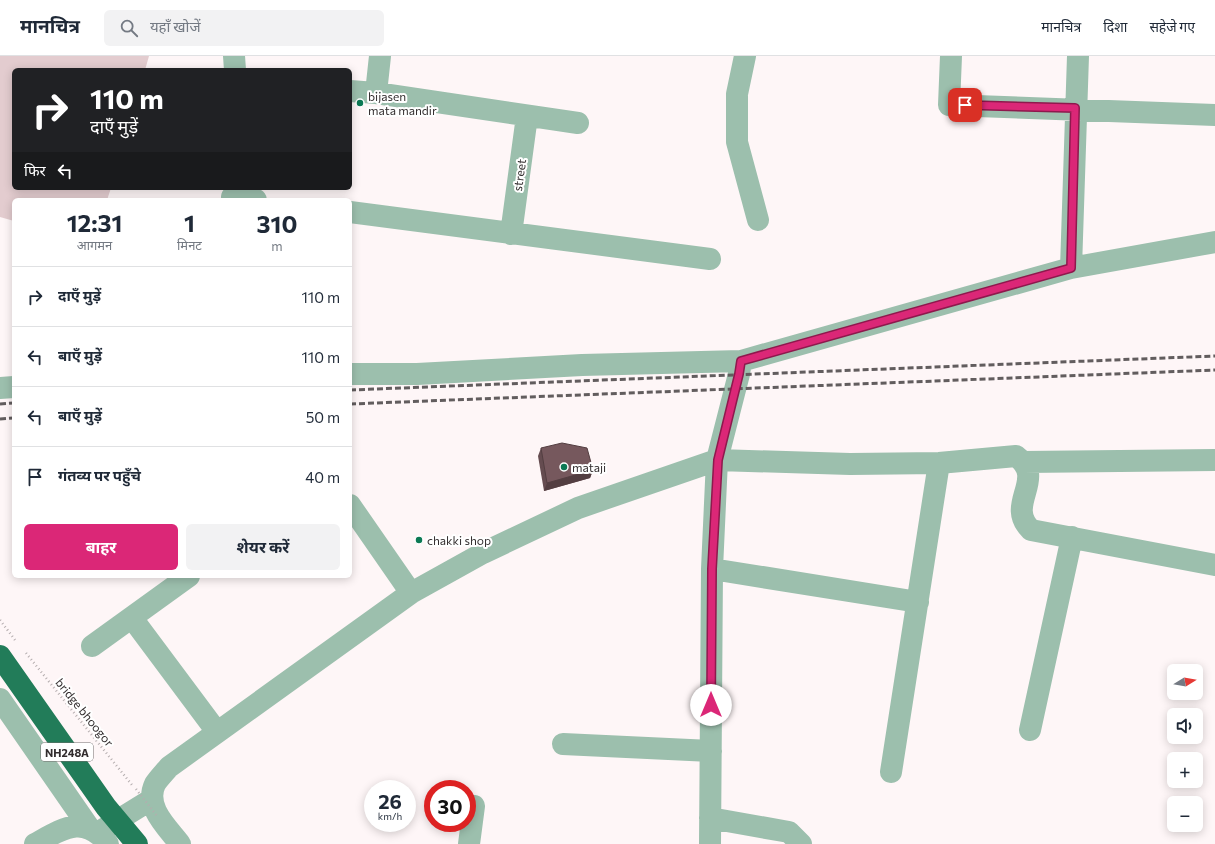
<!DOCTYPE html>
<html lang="hi">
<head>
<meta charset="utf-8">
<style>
  body { margin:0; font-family:Commissioner,"Noto Sans Devanagari",sans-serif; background:#f2f2f3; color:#1f2937; height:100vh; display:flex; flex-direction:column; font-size:15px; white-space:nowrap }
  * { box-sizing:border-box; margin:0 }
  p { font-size:13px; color:#747a83 }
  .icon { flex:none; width:22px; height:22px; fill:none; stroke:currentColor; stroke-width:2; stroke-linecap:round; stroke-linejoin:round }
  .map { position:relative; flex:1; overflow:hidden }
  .drawer { position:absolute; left:12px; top:142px; width:340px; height:380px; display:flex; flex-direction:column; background:#fff; border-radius:6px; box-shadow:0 2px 10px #0003 }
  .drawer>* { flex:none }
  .guide { position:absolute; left:12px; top:12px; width:340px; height:122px; border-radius:6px; box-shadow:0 2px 10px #0003; background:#202124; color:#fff; overflow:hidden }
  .needle { width:26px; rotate:79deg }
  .buttons { position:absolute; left:1167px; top:608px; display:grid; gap:8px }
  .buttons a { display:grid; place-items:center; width:36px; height:36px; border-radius:6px; background:#fff; box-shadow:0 2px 10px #0003; font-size:20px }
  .speed { position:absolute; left:364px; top:724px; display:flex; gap:8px; font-size:20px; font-weight:700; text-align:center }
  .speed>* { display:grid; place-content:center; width:52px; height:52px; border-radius:50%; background:#fff; box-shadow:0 2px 10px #0003; line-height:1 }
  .speed small { font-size:10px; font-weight:400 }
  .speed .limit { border:6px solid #d22; background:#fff; color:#111 }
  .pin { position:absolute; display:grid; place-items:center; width:34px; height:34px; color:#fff; margin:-17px; border-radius:8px; box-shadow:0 2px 6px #0006 }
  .me { position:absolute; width:44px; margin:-22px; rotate:0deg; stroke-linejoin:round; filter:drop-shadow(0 0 3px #0008) }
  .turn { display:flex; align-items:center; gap:14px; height:84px; padding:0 12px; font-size:18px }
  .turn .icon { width:52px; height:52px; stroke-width:2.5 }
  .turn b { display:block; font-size:28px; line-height:34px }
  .then { display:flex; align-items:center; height:38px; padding:0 12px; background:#0003; gap:8px; font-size:15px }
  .eta { display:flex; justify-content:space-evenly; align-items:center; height:68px; text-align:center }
  .eta b { font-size:24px; font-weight:700; line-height:28px }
  .button { display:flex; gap:8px; margin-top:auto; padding:8px 12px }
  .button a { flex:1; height:46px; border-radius:6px; background:#db2777; color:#fff; font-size:16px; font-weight:700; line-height:46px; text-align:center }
  .button a+a { background:#f2f2f3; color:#1f2937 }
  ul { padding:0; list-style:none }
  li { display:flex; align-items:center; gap:12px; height:60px; padding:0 12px; border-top:1px solid #e0e1e3 }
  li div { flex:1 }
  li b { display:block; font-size:15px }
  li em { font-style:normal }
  header { display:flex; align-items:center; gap:24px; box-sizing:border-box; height:56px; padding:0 20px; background:#fff; border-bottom:1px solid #e0e1e3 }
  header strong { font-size:19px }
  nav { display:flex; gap:22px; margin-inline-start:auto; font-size:14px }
  .search { width:280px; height:36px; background:#f2f2f3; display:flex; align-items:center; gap:10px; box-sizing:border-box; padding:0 14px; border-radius:6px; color:#747a83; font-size:15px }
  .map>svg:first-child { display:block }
  .green { fill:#e3cccf }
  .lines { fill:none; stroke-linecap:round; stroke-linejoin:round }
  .path { stroke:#b4adae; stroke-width:2.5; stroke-dasharray:1 3; stroke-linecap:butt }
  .minor { stroke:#9cbfad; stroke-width:22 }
  .rail { stroke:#625d5e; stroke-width:3; stroke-dasharray:6 3; stroke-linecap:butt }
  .path-bridge { stroke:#b4adae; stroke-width:2.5; stroke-dasharray:1 3; stroke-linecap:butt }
  .highway-bridge { stroke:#227c59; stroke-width:22 }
  .wall { fill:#654c50 }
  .shaded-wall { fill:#533e41 }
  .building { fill:#76585d; stroke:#533e41 }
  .route-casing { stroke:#8e194d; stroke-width:10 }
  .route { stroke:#db2777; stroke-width:7 }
  .poi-dot { fill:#0b7954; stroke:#fff; stroke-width:1.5 }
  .labels { text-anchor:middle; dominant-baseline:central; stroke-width:4; stroke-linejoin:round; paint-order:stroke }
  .shield { fill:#fff; stroke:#706c6d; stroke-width:1 }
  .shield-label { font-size:11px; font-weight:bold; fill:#322d2e }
  .poi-label { font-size:12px; fill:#322d2e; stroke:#fff; text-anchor:start }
  .street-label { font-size:12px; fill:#322d2e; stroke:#fff }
</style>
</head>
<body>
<header>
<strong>मानचित्र</strong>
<div class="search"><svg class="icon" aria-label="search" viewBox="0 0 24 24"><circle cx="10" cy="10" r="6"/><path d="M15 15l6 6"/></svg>यहाँ खोजें</div>
<nav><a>मानचित्र</a><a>दिशा</a><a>सहेजे गए</a></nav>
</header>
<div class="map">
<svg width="1215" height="788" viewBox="0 0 1215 788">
  <rect width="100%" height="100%" fill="#fef6f7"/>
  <path class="green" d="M0,0H149L145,14H14V132H111L107,144H14V165L0,161Z"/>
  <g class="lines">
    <path class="path" d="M0,564L15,584
      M26,597L132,729"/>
    <path class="minor" d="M234,0L235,14
      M745,0L737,38V86L758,164
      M951,0L949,49L1215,59
      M350,35L376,37L578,67
      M376,37L380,0
      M232,141L256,144
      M350,156L710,203
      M511,178L527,60
      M1071,212L1078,0
      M350,318H417L582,309L741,305L1071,212L1215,186
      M0,332L14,331
      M1024,406L1215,404
      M350,449L411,537
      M712,513L918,546
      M132,562L217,676
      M92,590L189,520
      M0,643L88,770
      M1030,674L1072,481
      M563,688L711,695
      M891,716L939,407
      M710,762L789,776L801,788
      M102,774L152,743
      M35,788C64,772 84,758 108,788
      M180,788C168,772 144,751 155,728C158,723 164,717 169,711L411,537L483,497L578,452L717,404L850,408L939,407L1016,400C1048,423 1004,448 1031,474L1215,509
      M469,788L474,750
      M710,788L712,513L717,404L739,318L741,305"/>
    <path class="rail" d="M350,334L1215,300
      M0,348L14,347
      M350,348L1215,314
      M0,363L14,362"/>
    <path class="path-bridge" d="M136,733L157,760"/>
    <path class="highway-bridge" d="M0,600L106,751L137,788"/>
  </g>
  <path class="wall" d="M541,392L593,414L590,422L544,435L538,400Z"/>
  <path class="shaded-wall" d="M593,414L590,422L544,435L547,427Z"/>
  <path class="building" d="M562,387L587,392L593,414L547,427L541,392Z"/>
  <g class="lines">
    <defs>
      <path id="route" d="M711,649L712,513L718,404L739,318L741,305L1071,212L1075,52L965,49"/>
    </defs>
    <use href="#route" class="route-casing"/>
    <use href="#route" class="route"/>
  </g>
  <g class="poi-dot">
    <circle cx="360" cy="47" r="4"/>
    <circle cx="564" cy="411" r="4"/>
    <circle cx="419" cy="484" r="4"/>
  </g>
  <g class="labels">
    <rect class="shield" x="41" y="687" width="52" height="18" rx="3"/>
    <g class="shield-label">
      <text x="67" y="696">NH248A</text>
    </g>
    <g class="poi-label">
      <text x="368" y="40">bijasen<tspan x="368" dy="14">mata mandir</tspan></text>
      <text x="572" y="411">mataji</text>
      <text x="427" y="484">chakki shop</text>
    </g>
    <g class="street-label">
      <text transform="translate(519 119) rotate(-82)">street</text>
      <text transform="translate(85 656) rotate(51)">bridge bhoogor</text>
    </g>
  </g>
</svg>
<div class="buttons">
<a><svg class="needle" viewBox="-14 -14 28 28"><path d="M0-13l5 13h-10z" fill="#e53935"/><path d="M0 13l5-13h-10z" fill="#747a83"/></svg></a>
<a><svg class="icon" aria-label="sound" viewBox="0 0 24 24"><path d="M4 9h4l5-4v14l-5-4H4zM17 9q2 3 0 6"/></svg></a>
<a>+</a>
<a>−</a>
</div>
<div class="speed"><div>26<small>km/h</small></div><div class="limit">30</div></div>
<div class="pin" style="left:965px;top:49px;background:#d93025"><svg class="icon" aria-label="arrive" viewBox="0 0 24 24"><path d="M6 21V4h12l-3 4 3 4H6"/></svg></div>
<svg class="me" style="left:711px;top:649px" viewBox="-20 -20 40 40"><circle r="19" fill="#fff"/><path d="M0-13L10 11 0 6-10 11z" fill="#db2777"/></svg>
<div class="guide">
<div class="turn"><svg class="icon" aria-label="right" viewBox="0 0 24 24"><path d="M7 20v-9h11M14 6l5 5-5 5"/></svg><div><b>110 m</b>दाएँ मुड़ें</div></div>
<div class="then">फिर<svg class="icon" aria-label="left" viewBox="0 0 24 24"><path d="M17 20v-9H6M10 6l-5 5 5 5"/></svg></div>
</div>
<section class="drawer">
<div class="eta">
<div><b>12:31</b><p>आगमन</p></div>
<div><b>1</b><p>मिनट</p></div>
<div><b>310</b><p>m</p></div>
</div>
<ul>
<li><svg class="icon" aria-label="right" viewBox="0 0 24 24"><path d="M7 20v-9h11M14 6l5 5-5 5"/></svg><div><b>दाएँ मुड़ें</b></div><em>110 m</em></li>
<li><svg class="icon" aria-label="left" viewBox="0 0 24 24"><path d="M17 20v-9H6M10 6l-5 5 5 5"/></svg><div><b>बाएँ मुड़ें</b></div><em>110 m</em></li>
<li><svg class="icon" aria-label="left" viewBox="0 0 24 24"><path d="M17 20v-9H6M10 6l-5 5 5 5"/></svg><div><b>बाएँ मुड़ें</b></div><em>50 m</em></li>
<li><svg class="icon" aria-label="arrive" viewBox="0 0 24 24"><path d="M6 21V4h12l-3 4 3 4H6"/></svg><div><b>गंतव्य पर पहुँचे</b></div><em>40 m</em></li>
</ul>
<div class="button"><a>बाहर</a><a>शेयर करें</a></div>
</section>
</div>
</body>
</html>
